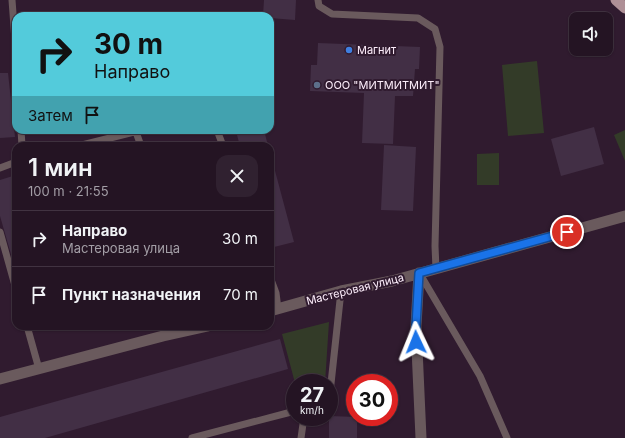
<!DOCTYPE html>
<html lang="ru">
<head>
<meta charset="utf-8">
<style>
  body { margin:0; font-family:Inter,sans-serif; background:#302130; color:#f1f3f6; height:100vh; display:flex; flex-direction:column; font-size:15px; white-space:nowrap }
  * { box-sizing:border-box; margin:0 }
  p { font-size:13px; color:#a39ea6 }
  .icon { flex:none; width:22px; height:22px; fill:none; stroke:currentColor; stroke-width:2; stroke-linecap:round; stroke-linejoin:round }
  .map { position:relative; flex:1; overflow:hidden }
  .drawer { position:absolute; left:12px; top:142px; width:262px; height:188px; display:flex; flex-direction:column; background:#241423; border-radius:12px; box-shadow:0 1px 3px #0004,0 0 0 1px #413341 }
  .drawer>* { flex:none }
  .guide { position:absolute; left:12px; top:12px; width:262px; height:122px; border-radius:12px; box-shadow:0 1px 3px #0004,0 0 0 1px #413341; background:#53cbdb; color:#111; overflow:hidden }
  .controls { position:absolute; left:569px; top:12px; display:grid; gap:8px }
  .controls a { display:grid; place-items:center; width:44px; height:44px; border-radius:8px; background:#241423; box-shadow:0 1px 3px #0004,0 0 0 1px #413341; font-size:20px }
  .speed { position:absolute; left:286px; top:374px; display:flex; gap:8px; font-size:20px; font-weight:700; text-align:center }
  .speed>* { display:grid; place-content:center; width:52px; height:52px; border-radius:50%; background:#241423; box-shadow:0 1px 3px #0004,0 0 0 1px #413341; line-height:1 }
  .speed small { font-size:10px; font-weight:400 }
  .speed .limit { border:6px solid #d22; background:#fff; color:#111 }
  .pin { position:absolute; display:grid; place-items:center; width:34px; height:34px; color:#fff; margin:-17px; border:2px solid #fff; border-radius:50%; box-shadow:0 1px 4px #0007 }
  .me { position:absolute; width:44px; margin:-22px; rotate:358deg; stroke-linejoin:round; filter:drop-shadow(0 0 3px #0008) }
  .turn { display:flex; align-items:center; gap:14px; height:84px; padding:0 16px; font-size:18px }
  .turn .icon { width:52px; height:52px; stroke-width:2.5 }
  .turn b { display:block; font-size:28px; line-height:34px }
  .then { display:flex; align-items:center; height:38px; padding:0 16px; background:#0003; gap:8px; font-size:15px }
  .round { display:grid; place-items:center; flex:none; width:42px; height:42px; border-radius:12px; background:#302130 }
  .head { display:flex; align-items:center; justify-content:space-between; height:68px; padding:0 16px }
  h1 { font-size:24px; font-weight:600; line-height:30px }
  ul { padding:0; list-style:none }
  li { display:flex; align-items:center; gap:12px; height:56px; padding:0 16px; border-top:1px solid #413341 }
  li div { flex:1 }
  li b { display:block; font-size:15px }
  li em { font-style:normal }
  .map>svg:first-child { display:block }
  .green { fill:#333b28 }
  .building { fill:#422f45 }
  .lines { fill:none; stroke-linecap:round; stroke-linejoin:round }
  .service { stroke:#6a5a5d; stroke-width:7 }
  .minor { stroke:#6a5a5d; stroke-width:11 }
  .tertiary { stroke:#6a5a5d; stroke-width:11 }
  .primary { stroke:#af9097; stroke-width:11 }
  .route-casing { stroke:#114b97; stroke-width:10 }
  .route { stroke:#1a73e8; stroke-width:7 }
  .shop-dot { fill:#3f7fe0; stroke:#301b2f; stroke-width:1.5 }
  .service-dot { fill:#5c6f8a; stroke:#301b2f; stroke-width:1.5 }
  .labels { text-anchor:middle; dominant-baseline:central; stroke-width:4; stroke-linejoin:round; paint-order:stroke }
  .poi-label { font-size:11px; fill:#feeffc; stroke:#301b2f; text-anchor:start }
  .street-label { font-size:11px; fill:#feeffc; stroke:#301b2f }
</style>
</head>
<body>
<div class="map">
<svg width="625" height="438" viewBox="0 0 625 438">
  <rect width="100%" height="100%" fill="#301b2f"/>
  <path class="green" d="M537,61L544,133L508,136L502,65Z
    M625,130V161L614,135Z
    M499,153V185H477V154Z
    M329,322L325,383H295L282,334Z"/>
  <path class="building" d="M264,0H296L295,20L270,18V16H263Z
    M318,43L420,47L419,69H415L413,96H395L393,144L362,143L364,93L310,91L311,65H317Z
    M0,73H8L15,137L0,138Z
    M594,127L604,164L561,176L551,139Z
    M255,130H264L268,146H240L237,135Z
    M384,145L416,147L413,211L381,210Z
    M274,167L294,242L270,248V168Z
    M16,175V261H13L0,216V180Z
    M280,339L288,369L45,438H0V417Z
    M329,416L357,417V438H329Z"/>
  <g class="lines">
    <path class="service" d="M12,0L16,54
      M318,0L319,6L332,14L418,18L435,29L440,47L435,246L436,269
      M21,130L22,146
      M217,130L223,146
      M136,132L141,146
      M78,146L142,130
      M0,168L16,162
      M0,232L16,289
      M420,274L480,376L507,438
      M270,277L276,293L278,309
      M27,326L39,369
      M329,402L341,291
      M192,438L295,411
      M301,438L304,417"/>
    <path class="minor" d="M419,273L416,326L421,438
      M270,311L341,291L392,281L625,216
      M0,379L163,336L208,326"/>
    <path class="tertiary" d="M624,0L625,1"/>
    <path class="primary" d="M616,0L625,8"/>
  </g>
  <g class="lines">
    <defs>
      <path id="route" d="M416,342V326L419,273L567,232"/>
    </defs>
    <use href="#route" class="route-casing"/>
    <use href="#route" class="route"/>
  </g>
  <circle class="shop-dot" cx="349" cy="50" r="4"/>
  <circle class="service-dot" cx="317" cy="85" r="4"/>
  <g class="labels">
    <g class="poi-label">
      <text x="357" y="50">Магнит</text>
      <text x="325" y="85">ООО "МИТМИТМИТ"</text>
    </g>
    <g class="street-label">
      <text transform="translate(355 289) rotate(-14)">Мастеровая улица</text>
    </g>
  </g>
</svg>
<div class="controls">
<a><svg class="icon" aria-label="sound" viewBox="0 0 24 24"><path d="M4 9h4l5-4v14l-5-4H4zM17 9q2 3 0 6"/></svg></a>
</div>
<div class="speed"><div>27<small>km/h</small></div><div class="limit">30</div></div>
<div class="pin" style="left:567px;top:232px;background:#d93025"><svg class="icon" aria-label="arrive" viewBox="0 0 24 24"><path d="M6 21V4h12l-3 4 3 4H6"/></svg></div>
<svg class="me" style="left:416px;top:342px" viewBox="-20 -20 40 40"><path d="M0-17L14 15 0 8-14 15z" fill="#1a73e8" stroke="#fff" stroke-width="4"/></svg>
<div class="guide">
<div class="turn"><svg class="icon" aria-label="right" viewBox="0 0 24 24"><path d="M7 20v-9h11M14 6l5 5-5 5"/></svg><div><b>30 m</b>Направо</div></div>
<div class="then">Затем<svg class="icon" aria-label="arrive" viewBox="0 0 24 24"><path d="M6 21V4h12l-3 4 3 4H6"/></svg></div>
</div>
<section class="drawer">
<div class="head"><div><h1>1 мин</h1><p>100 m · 21:55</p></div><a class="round"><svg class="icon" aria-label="close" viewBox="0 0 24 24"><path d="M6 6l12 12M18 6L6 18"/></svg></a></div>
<ul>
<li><svg class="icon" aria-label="right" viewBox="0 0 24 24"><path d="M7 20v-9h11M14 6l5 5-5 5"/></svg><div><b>Направо</b><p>Мастеровая улица</p></div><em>30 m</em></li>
<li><svg class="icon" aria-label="arrive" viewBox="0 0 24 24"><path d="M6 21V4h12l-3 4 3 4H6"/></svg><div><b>Пункт назначения</b></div><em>70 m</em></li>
</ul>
</section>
</div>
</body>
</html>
